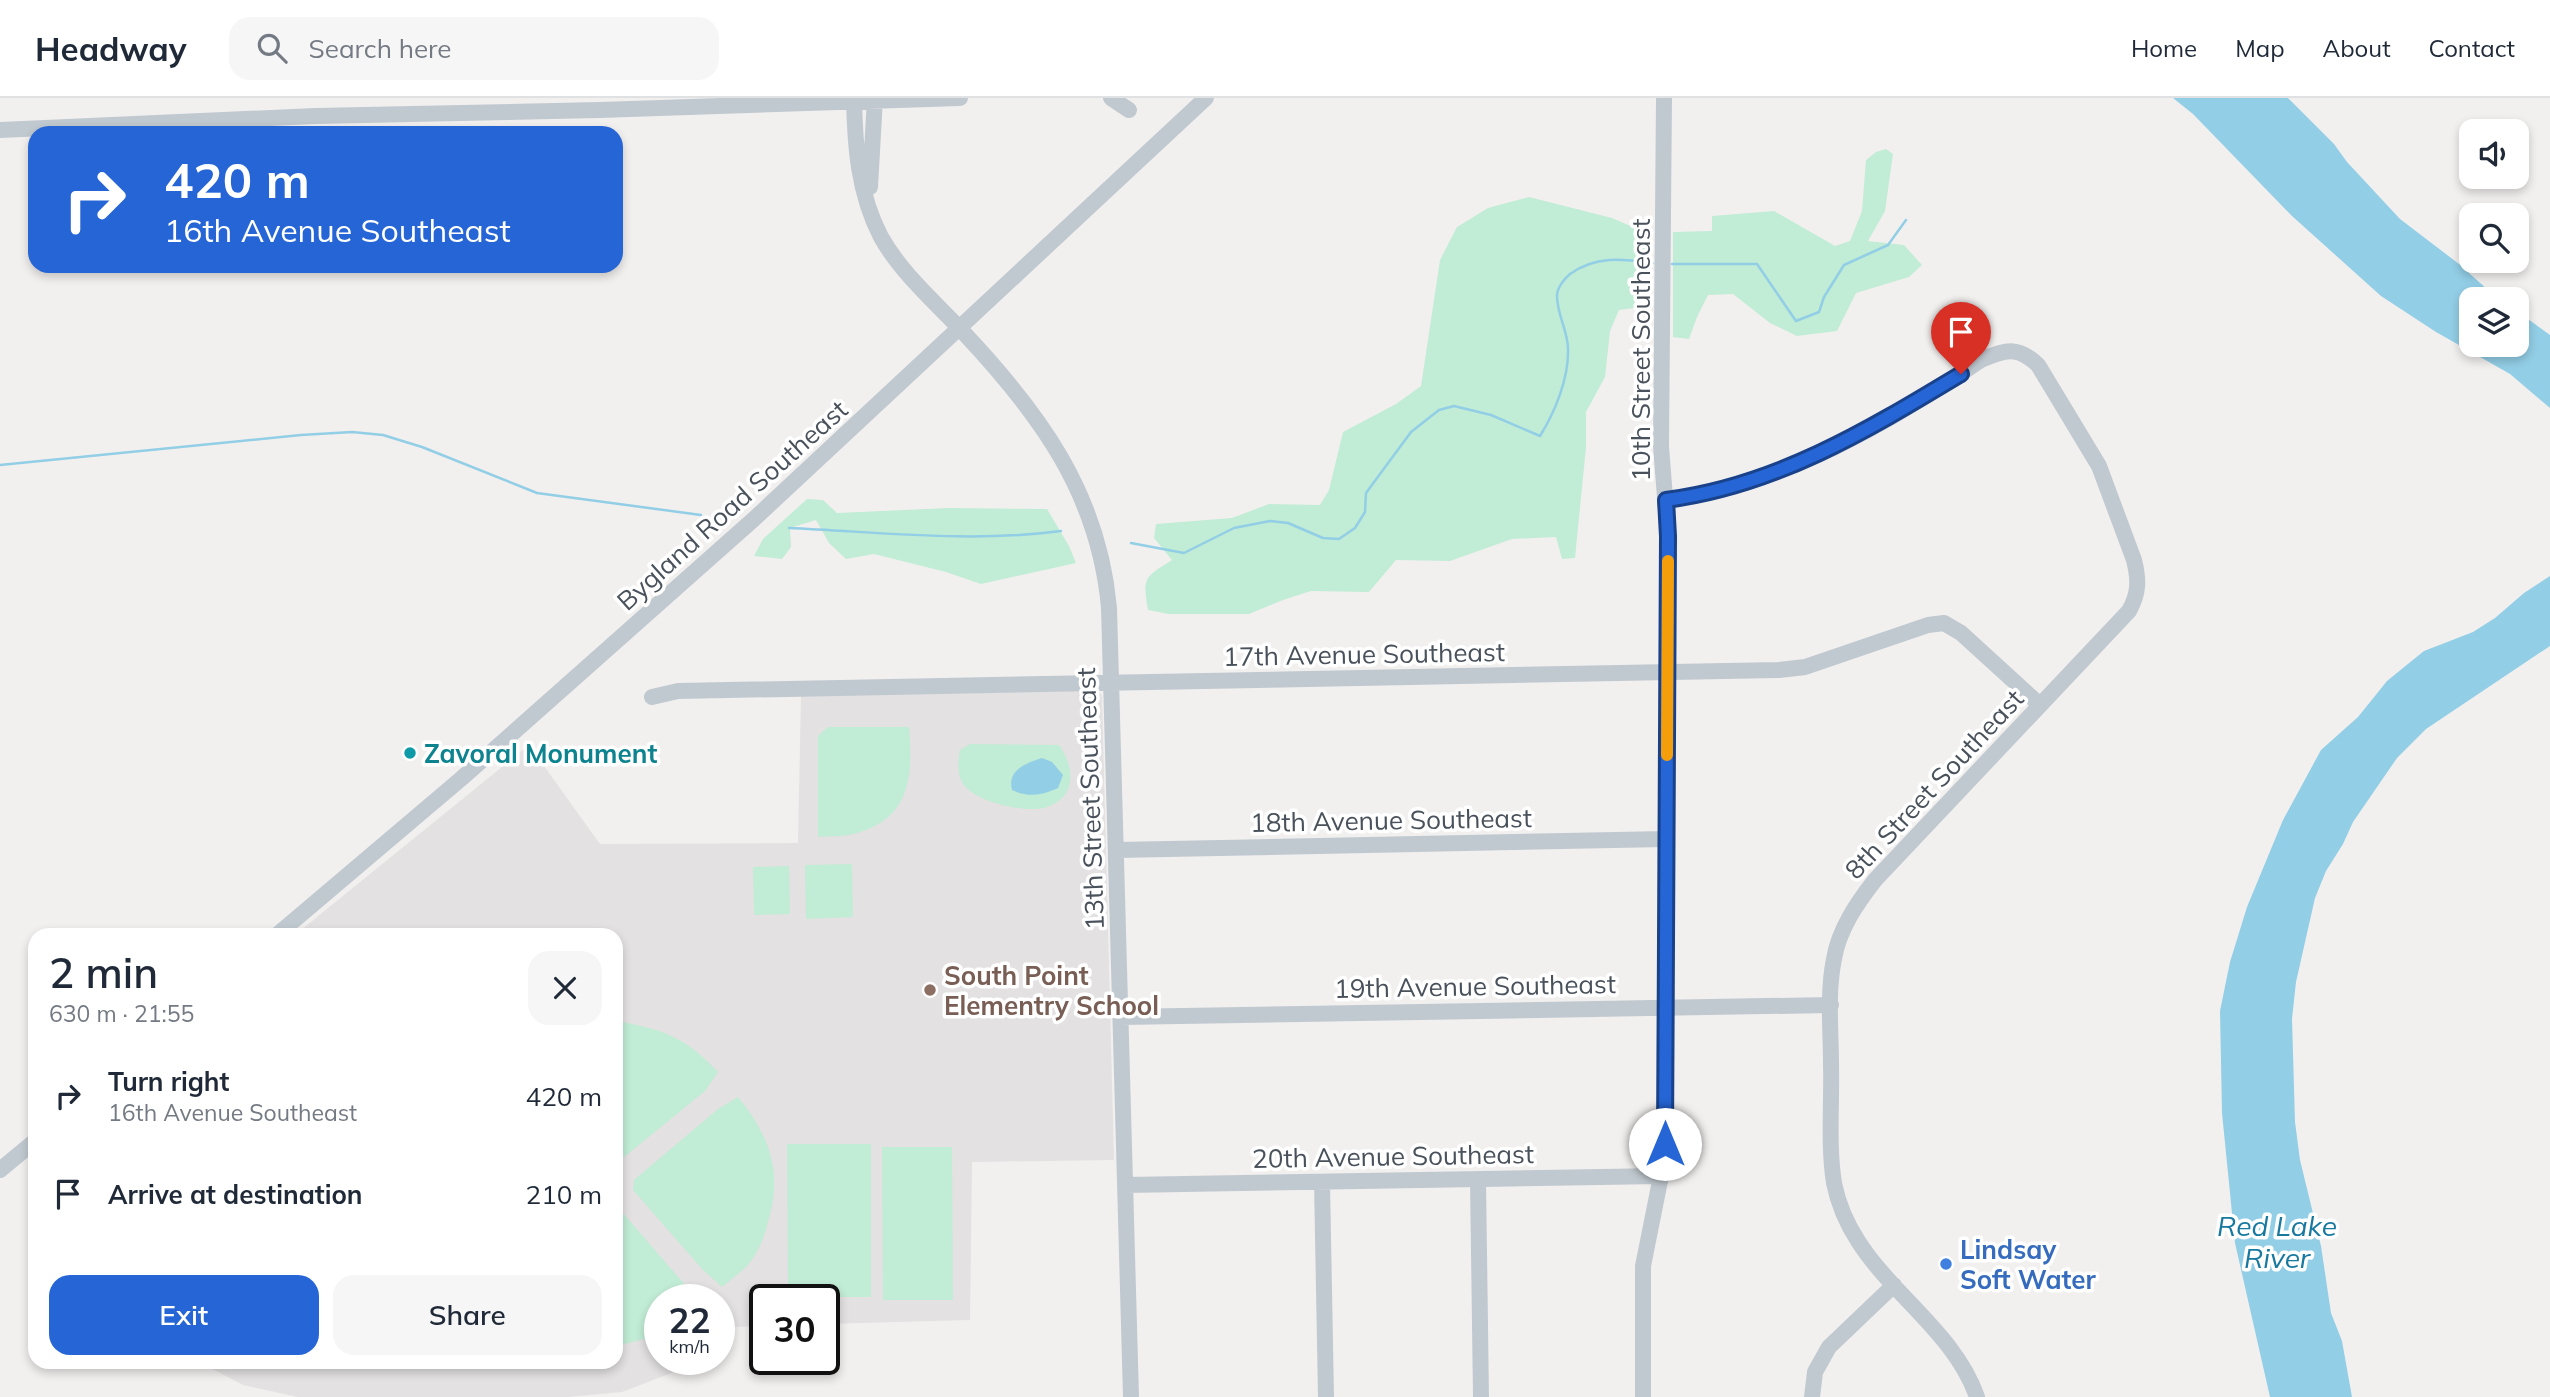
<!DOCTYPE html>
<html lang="en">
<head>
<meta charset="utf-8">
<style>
  body { margin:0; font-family:Mulish,sans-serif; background:#f6f6f7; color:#1f2937; height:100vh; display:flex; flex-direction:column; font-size:26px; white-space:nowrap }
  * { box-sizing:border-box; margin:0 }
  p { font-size:23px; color:#747a83 }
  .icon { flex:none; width:38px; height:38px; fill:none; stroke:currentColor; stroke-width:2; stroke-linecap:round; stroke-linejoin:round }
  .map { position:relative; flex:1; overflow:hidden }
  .side { position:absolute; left:28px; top:830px; width:595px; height:441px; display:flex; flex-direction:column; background:#fff; border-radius:21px; box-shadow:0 4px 10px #0003 }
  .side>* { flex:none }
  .banner { position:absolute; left:28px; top:28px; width:595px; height:147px; border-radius:21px; box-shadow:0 4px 10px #0003; background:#2665d5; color:#fff; overflow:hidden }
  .buttons { position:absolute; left:2459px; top:21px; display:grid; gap:14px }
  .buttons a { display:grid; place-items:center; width:70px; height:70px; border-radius:14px; background:#fff; box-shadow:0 4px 10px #0003; font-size:35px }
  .speed { position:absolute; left:644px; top:1186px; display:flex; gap:14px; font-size:35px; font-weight:700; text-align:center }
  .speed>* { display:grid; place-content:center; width:91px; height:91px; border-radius:50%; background:#fff; box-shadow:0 4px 10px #0003; line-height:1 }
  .speed small { font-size:18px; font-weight:400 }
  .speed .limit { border:4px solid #111; border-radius:10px; background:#fff; color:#111 }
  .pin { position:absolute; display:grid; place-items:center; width:60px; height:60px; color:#fff; margin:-72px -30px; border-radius:50% 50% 50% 0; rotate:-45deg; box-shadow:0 0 7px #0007 }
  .pin .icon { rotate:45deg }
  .me { position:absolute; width:77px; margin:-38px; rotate:0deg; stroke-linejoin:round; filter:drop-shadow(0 0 5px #0008) }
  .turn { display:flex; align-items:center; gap:24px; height:147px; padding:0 21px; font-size:32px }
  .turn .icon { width:91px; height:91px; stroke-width:2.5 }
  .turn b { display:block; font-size:49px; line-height:60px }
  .round { display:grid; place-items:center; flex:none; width:74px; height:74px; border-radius:21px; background:#f6f6f7 }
  .headline { display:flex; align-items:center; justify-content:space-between; height:119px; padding:0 21px }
  h1 { font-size:42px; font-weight:600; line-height:52px }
  .cta { display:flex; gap:14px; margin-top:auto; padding:14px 21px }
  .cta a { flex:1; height:80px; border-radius:21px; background:#2665d5; color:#fff; font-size:28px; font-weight:600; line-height:80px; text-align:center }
  .cta a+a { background:#f6f6f7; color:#1f2937 }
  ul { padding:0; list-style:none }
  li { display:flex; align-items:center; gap:21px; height:98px; padding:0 21px }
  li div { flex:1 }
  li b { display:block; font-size:26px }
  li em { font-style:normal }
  header { display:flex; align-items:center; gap:42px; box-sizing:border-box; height:98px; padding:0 35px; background:#fff; border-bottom:2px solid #e0e1e3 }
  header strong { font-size:33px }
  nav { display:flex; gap:38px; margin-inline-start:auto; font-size:24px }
  .search { width:490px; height:63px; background:#f6f6f7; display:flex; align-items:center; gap:18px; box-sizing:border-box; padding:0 24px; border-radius:21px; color:#747a83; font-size:26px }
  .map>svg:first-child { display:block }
  .education { fill:#e3e1e1 }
  .green { fill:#c1ecd5 }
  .water { fill:#92cee6 }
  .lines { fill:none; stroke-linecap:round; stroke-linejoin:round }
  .stream { stroke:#92cee6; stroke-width:2.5 }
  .minor { stroke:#c1c9d0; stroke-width:16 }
  .route-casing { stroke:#19428a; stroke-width:18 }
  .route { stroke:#2665d5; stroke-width:12 }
  .slow { stroke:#f59e0b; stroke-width:12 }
  .culture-dot { fill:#0f9aa8; stroke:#fff; stroke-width:2.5 }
  .education-dot { fill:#8d6e63; stroke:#fff; stroke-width:2.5 }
  .shop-dot { fill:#3f7fe0; stroke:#fff; stroke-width:2.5 }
  .labels { text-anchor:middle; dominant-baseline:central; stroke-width:7; stroke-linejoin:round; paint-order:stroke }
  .street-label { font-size:26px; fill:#49515b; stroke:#fff }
  .culture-label { font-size:26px; font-weight:bold; fill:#0d838f; stroke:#fff; text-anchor:start }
  .education-label { font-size:26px; font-weight:bold; fill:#785e54; stroke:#fff; text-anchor:start }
  .shop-label { font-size:26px; font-weight:bold; fill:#366cbe; stroke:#fff; text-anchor:start }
  .water-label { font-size:28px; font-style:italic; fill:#1779a0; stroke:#fff }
</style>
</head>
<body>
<header>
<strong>Headway</strong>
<div class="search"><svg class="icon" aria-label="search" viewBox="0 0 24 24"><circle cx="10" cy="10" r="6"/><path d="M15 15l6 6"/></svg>Search here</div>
<nav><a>Home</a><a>Map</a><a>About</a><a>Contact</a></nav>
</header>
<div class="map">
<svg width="2550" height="1299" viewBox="0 0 2550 1299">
  <rect width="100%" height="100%" fill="#f2f0ef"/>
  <path class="education" d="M1097,591L1102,598L1114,1062L972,1064L970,1222L824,1226V1202H765V1228L735,1229L719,1242V1202H660V1262H696L687,1269L622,1294L568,1299H298L243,1287L199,1264H616V836H296L529,647L600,746L798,745L801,597Z"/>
  <path class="green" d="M1886,51L1893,56L1885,113L1868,143L1904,147L1922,167L1909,179L1856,195L1837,233L1797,238L1770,225L1733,196L1708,197L1697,219L1689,241L1673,239V134L1712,133V118L1774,113L1835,148L1850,143L1862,113L1866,62L1876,54Z
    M1529,99L1612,120L1651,137L1650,208L1619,212L1610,233L1605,279L1586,314V349L1575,460L1562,461L1556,439L1512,441L1450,463L1396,462L1369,494L1311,493L1283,502L1249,516H1169L1148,512C1142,479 1145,479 1172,462L1154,440L1156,426L1232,420L1269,406L1320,407L1329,392L1343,334L1396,306L1421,288L1440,162L1457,129L1488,110Z
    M807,401L823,402L837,415L949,410L1047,411L1069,448L1076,465L981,486L946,474L874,456L846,461L829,445L816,422L790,430L791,449L782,461L754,458L763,441Z
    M828,629H909C913,677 911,720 857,735C845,739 831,738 818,739V638Z
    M970,646L1059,647C1075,669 1077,699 1047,709C1027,716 972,704 962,684C957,675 958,662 960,652Z
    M852,766L853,819L806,821L805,767Z
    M789,768L790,816L754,817L753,769Z
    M617,923C664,932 684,938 718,974L705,993L618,1064H616Z
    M738,999C770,1038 783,1075 768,1124C764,1140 758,1155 747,1168C740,1175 730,1182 722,1189L703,1172L633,1092L634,1082L718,1011Z
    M787,1046H871V1199H788Z
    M882,1049H952L953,1202H883Z
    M616,1107L698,1202H660V1237L616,1248Z"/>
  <path class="water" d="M2173,0H2288L2334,46L2347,64L2400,121L2459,166L2498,201H2471V247H2516L2517,213L2550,237V310L2510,276L2436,234L2381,198L2292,118L2193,16Z
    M2550,478V548L2426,631L2397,660L2353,724L2343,746L2326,773L2315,800L2296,884L2292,921L2295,1024L2300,1062L2321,1148L2331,1215L2342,1243L2352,1299H2270L2235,1145L2222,1015L2220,913L2230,864L2247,809L2283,722L2321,652L2358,619L2387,583L2424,553L2473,534L2495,520L2524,495Z
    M1042,660L1052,664L1063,677L1058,690C1042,697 1029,700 1012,692C1007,672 1026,665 1042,660Z"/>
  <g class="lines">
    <path class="stream" d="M1672,166H1757L1796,223L1819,214L1824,199L1844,167L1888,147L1906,122
      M0,367L301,337L352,334L383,337L422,349L537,395L701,417
      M789,430C881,434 970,445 1061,433
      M1131,445L1184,455L1234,430L1270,423L1288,425L1323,440L1339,441L1355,430L1365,414L1366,395L1411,334L1439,312L1454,308L1491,317L1540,338C1555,314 1569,280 1568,251C1568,233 1557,217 1557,198C1557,190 1564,181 1570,176C1596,157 1623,161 1653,165"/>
    <path class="minor" d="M854,0C855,48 858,95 881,139C901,175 936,205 964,235C1040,316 1099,396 1109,510L1131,1299
      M1111,0L1129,12
      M0,32L315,18L600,12L960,0
      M870,89L875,0
      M1666,402C1782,387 1886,327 1981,262C2006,251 2018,248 2038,267L2099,368L2134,462C2139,482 2139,495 2129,513L1875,782C1857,805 1839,831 1834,861C1827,895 1831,933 1831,967C1832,1006 1828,1047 1834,1085C1838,1105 1847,1126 1858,1143C1893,1198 1955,1236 1977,1299
      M652,599L678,593L1779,572L1805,569L1928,527L1944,525L1961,535L2040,607
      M1116,752L1666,741
      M278,836L462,680L754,421L1206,0
      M1121,919L1831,907
      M0,1072L35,1043
      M1478,1082L1481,1299
      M1322,1084L1326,1299
      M1125,1087L1661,1078
      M1643,1299V1168L1661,1078L1665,1046L1668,438L1661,348L1664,0
      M1812,1299L1815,1274L1829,1249L1894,1187"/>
  </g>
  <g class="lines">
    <defs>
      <path id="route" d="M1665,1046L1668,438L1666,402C1776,388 1868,332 1961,276"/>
    </defs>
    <use href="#route" class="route-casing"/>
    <use href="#route" class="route"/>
    <path class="slow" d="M1667,657L1668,463"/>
  </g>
  <circle class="culture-dot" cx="410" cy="655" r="7"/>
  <circle class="education-dot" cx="930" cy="892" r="7"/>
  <circle class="shop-dot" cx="1946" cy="1166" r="7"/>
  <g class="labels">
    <g class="street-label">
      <text transform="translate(1640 252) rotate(-90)">10th Street Southeast</text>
      <text transform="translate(732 407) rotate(-42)">Bygland Road Southeast</text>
      <text transform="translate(1364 556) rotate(-1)">17th Avenue Southeast</text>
      <text transform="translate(1934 686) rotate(-47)">8th Street Southeast</text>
      <text transform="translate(1090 701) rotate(-92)">13th Street Southeast</text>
      <text transform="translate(1391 722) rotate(-1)">18th Avenue Southeast</text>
      <text transform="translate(1475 888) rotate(-1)">19th Avenue Southeast</text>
      <text transform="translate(1393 1058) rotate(-1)">20th Avenue Southeast</text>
    </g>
    <g class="culture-label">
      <text x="424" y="655">Zavoral Monument</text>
    </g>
    <g class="education-label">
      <text x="944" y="877">South Point<tspan x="944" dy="30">Elementry School</tspan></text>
    </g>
    <g class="shop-label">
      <text x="1960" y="1151">Lindsay<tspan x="1960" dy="30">Soft Water</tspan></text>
    </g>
    <g class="water-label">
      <text x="2277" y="1127">Red Lake<tspan x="2277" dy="32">River</tspan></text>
    </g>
  </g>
</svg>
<div class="buttons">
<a><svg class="icon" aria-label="sound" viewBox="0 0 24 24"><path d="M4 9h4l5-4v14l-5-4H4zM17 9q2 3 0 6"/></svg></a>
<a><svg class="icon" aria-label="search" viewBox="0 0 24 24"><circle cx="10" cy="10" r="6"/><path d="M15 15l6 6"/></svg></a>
<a><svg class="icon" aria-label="layers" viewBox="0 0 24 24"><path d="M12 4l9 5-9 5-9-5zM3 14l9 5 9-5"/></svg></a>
</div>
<div class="speed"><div>22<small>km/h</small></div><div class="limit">30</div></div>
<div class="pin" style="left:1961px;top:276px;background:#d93025"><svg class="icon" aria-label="arrive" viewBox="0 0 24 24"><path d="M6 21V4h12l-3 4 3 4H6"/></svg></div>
<svg class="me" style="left:1665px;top:1046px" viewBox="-20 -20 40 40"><circle r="19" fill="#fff"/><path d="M0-13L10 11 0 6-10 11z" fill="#2665d5"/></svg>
<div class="banner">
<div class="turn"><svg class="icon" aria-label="right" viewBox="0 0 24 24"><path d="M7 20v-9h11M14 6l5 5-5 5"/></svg><div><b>420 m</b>16th Avenue Southeast</div></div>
</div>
<section class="side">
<div class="headline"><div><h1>2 min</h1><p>630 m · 21:55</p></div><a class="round"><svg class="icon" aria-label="close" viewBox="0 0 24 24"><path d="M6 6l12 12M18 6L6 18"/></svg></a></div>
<ul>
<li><svg class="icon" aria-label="right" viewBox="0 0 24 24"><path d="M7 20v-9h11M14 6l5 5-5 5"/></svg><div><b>Turn right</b><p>16th Avenue Southeast</p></div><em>420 m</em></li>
<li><svg class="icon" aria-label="arrive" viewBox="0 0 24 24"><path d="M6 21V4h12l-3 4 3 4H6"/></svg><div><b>Arrive at destination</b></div><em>210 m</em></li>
</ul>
<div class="cta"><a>Exit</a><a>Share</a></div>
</section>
</div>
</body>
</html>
